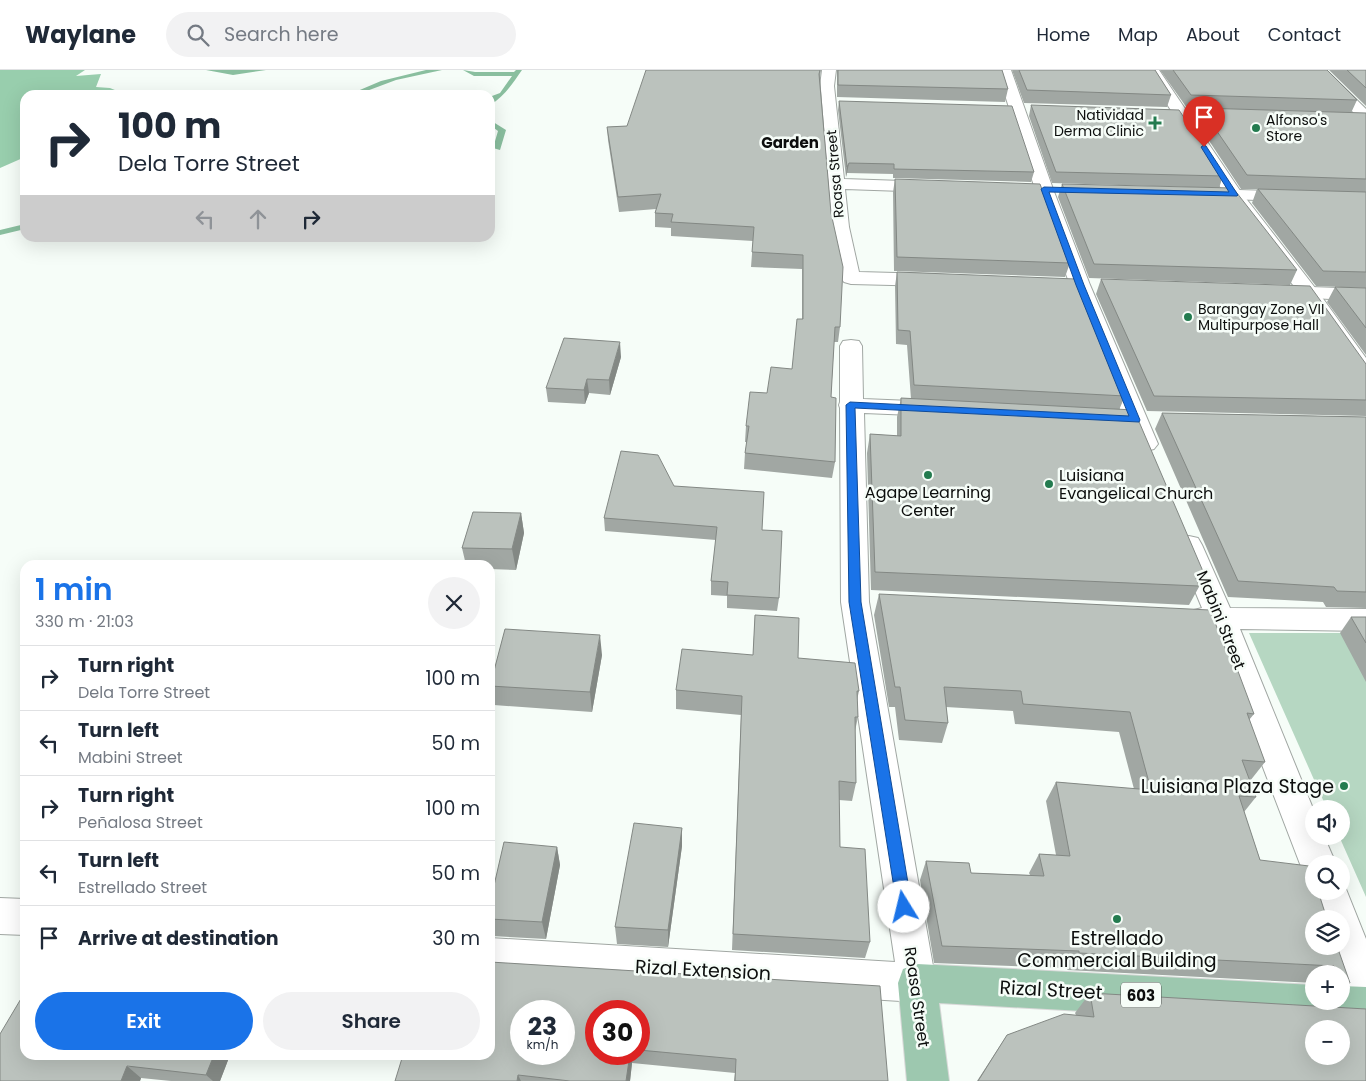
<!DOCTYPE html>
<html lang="en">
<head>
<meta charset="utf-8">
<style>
  body { margin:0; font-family:Poppins,sans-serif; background:#f2f2f3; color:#1f2937; height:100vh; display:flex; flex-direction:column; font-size:19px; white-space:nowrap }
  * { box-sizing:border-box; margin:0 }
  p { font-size:16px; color:#747a83 }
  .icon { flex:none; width:28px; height:28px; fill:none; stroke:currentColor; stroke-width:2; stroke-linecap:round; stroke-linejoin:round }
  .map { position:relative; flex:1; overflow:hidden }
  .side { position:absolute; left:20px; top:490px; width:475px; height:500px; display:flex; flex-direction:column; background:#fff; border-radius:15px; box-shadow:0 5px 20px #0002 }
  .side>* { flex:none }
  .top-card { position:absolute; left:20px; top:20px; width:475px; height:152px; border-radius:15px; box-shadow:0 5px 20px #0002; background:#fff; color:#1f2937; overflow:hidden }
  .fabs { position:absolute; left:1305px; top:730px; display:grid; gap:10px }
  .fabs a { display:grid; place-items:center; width:45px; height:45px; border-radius:50%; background:#fff; box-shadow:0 5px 20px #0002; font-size:25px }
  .speed { position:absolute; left:510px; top:930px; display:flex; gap:10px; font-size:25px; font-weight:700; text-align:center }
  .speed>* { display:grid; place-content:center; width:65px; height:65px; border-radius:50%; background:#fff; box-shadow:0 5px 20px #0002; line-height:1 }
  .speed small { font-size:12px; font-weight:400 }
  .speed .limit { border:8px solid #d22; background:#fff; color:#111 }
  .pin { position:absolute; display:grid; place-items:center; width:42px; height:42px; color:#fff; margin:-51px -21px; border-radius:50% 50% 50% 0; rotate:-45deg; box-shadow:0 0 5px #0007 }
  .pin .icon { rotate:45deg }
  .me { position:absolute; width:55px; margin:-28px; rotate:351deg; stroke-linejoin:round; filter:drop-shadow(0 0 4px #0008) }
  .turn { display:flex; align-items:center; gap:18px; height:105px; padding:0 15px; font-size:22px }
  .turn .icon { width:65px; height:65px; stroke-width:2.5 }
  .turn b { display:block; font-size:35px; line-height:42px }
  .lanes { display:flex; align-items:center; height:48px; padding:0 15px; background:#0003; justify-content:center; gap:25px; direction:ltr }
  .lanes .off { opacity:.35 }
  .round { display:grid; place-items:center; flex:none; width:52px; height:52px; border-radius:26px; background:#f2f2f3 }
  .head { display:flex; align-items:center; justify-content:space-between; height:85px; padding:0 15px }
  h1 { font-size:30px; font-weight:600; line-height:38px; color:#1a73e8 }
  .action { display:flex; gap:10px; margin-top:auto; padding:10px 15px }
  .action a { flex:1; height:58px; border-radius:30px; background:#1a73e8; color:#fff; font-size:20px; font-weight:600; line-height:58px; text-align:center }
  .action a+a { background:#f2f2f3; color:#1f2937 }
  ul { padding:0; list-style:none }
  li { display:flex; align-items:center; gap:15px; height:65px; padding:0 15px; border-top:1px solid #e0e1e3 }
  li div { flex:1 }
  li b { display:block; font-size:19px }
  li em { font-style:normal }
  header { display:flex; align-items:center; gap:30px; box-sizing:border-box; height:70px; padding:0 25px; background:#fff; border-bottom:1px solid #e0e1e3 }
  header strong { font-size:24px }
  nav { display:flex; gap:28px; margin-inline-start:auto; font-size:18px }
  .search { width:350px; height:45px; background:#f2f2f3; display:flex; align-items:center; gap:12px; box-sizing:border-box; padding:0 18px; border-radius:28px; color:#747a83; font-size:19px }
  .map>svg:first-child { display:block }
  .green { fill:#b6d7c2 }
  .forest { fill:#98cead }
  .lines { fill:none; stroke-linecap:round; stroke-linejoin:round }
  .stream { fill:#8abf9f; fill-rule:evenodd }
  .street-casing { stroke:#a1a7a3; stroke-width:2 }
  .secondary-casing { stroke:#a1a7a3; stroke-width:2 }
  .primary-casing { stroke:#d8d8d8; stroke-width:2 }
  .street { fill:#fff; fill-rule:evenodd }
  .secondary { fill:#fff; fill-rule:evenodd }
  .primary { fill:#9dc8af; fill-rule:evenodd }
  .wall { fill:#a1a7a3; fill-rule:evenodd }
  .shaded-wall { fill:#838884 }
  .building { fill:#bbc2bd; stroke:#838884; fill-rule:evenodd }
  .route { fill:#1a73e8; stroke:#114b97 }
  .poi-dot { fill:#237b4f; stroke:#f6fdf8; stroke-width:2 }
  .labels { text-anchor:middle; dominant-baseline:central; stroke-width:5; stroke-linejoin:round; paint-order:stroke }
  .far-poi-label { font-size:14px; fill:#0c0e0d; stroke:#f6fdf8; text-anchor:start }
  .far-street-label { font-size:14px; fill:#0c0e0d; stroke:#f6fdf8 }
  .far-neighbourhood-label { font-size:15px; font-weight:bold; fill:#0c0e0d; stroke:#f6fdf8 }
  .shield { fill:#f6fdf8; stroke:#525654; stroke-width:1 }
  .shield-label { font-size:15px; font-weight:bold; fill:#0c0e0d }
  .poi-label { font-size:16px; fill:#0c0e0d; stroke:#f6fdf8; text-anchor:start }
  .street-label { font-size:16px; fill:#0c0e0d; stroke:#f6fdf8 }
  .near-poi-label { font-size:19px; fill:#0c0e0d; stroke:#f6fdf8; text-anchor:end }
  .near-street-label { font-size:19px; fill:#0c0e0d; stroke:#f6fdf8 }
</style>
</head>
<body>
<header>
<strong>Waylane</strong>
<div class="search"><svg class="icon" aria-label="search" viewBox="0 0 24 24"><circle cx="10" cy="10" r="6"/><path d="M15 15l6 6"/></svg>Search here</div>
<nav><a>Home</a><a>Map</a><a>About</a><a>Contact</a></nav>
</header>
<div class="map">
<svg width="1366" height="1011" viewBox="0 0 1366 1011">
  <rect width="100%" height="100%" fill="#f6fdf8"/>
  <path class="green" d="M1249,563H1366V827L1339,766H1341V739H1327Z"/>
  <path class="forest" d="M0,0H85L76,6L101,4L96,17L110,18L127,25H25V87L0,98Z"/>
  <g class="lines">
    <path class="stream" d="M206,0H266L233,5Z
      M426,0H442L396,10L356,25H348L381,11Z
      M463,0L475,2H514L516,0H522C513,13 504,27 490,35L492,26L500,23L512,6H474Z
      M490,50L506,60L500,80L493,78L498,61L490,55Z
      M25,154V159L0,165V160Z"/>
    <defs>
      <path id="street" d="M822,0H836L834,16L844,109L932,112L938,113L940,117L938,121L932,122L845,119L849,157L859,202L932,204L939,206L942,210L939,214L932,216L851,214L844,212L841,208L831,157L820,16Z
        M997,0H1011L1053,119L1090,215L1158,374L1154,379L1146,381L1138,379L1134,374L1070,215L1035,119Z
        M1311,0H1326L1366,39V52L1361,50Z
        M1152,40L1234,42L1239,44L1242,47L1239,50L1234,52L1147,48L1144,45L1147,42Z
        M1205,119L1366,124V134L1199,128L1196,124L1199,120Z
        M1283,216L1366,219V231L1276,226L1273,222L1276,218Z
        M851,270L859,271L862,276L863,329L936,332L944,334L947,339L944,344L936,346L864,343L869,532L936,913L931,927L917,932L490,906V868L895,892L841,532L840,338L839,335L840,332V276L843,271Z
        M1189,466L1198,468L1202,475L1230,538L1366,539V561L1240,559L1314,741V766H1324L1336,794H1314V809L1306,806L1300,794L1210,559L1194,556L1190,548L1194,540L1202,538L1176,475L1180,468Z
        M1342,809L1366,869V935L1352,930L1331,876H1341V849H1321L1311,821L1314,815V821H1341Z
        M0,828L25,829V865L0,864Z"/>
      <path id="secondary" d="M1145,0H1159L1241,122L1316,219L1366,288V310L1358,308L1302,227L1228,129Z"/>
      <path id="primary" d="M917,894L1314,915V931H1341V916L1366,917V957L939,933L949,1011H907L898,913L903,899Z"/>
    </defs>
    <use href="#street" class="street-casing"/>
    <use href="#secondary" class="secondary-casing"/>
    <use href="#primary" class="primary-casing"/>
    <use href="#street" class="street"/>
    <use href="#secondary" class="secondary"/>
    <use href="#primary" class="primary"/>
  </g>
  <path class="wall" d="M821,0L820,7L840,257L838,272H834L831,327L835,392L832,408L744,399L745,383L747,372H745L746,356L767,323L792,299L802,249V199L751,197L753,171L671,166V158L655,157V143L656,139L619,142L608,70L607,57L627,56Z
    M837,0H1002L1008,19L1005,32L837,27Z
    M1012,0H1155L1171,25L1167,37L1024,33Z
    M1160,0H1327L1357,30L1351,43H1366V218L1316,216L1252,133L1257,119H1241L1196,51L1201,38H1187Z
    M1329,0H1366V36Z
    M839,31L1034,102L1031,112L893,108V104L847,103L846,107L838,40Z
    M1031,35L1223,106L1219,118L1052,113L1029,46Z
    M895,109L1070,193L1065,207L894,201L893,122Z
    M1062,114L1297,200L1290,215L1089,208L1058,127Z
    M897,202L1125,326L1119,340L1205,506L1189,535L871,520L867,383L870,364L897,366V347L901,328L911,329L907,275L896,274L895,216Z
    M1101,209L1366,294V346L1147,341L1096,224Z
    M1335,217L1366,218V285L1327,232Z
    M621,287L610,325L589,323L585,334L548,332L546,318Z
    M1162,343L1366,347V538L1326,537L1323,532L1228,527L1155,359Z
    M674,416L762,460L779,528L777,541L727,538V526L711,525V511L716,470L605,461L604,448Z
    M521,443L524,463L516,500L490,499V495H466L462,478Z
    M879,524L1226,580L1254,644L1249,650L1265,692L1250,711L1256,727L1244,742L1260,790L1350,913L1341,920V904H1314V913L1067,900V898L934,893L920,810L926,791L971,803L1030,805L1029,803L1039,784L1056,785L1046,731L1056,712L1134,719L1119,662L1015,654L1013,641L946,637L948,653L942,673L899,670L895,637H889L874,545Z
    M755,545L798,588L859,621L857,630L858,647L855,661L856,713L852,731L839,730L840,777L870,872L865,888L732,880L741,645L676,639V620L753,585Z
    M1351,547H1366V612L1340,563Z
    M602,585L592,642L494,635L490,615Z
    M682,758V776L668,877L617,874L615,857Z
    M557,777L560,795L546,869L492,866L490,861V833Z
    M490,892L888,1011H734L735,1003L632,993L630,1011H395ZM639,941V984H596Z
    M1090,923L1366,1011H977L1007,965L1076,945L1075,943Z
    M230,985L220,1011H171L141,1008L140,1011H0Z
    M321,985H347L346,988Z"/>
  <path class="shaded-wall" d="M849,93L847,103L846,107L847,97Z
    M620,272L621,287L610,325L609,310Z
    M587,309L589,323L585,334L584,320Z
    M521,443L524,463L516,500L512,479Z
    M600,565L602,585L592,642L590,622Z
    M682,758V776L668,877V860Z
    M557,777L560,795L546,869L542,852Z
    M630,984H631L632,993L630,1011H626Z
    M214,985H230L220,1011H213L206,1005Z
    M127,996L141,1008L140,1011H121Z
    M518,1005L521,1011H517Z"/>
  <path class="building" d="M646,0H820L819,4L831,143L843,197L840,257H835L831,327L836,328L835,392L745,383L749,356H746L750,322L767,323L771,297L792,299L797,249H803V185L752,182L754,157L671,152L673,144L655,143L661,124L618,127L607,57L627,56Z
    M838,0H1002L1008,19L838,15Z
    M1019,0H1155L1171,25L1027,20Z
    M1173,0H1327L1357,30L1191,25Z
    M1347,0H1366V18Z
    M839,31L1012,36L1034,102L894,99V94L849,93L847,97Z
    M1031,35L1179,40L1223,106L1056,102Z
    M1201,38L1366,43V109L1247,105Z
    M895,109L1040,114L1070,193L897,187Z
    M1062,114L1233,118L1297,200L1094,194Z
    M1258,119L1366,122V202L1323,201Z
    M897,202L1076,209L1125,326L914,315L910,261L898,260Z
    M1101,209L1310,216L1366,294V330L1154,326Z
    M1335,217L1366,218V258Z
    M564,268L620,272L609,310L587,309L584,320L546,318Z
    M901,328L1134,340L1205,506H1195L1199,516L875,502L870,364L901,366Z
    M1162,343L1366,347V522L1337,521L1334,517L1238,511Z
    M621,381L658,385L674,416L764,422L762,460L782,461L779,528L727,525L728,512L711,511L717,457L604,448Z
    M473,442L521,443L512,479L462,478Z
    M879,524L1210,540L1226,580H1230L1254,644L1247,643L1265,692L1242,690L1256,727L1239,726L1260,790L1309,796L1314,810V821H1318L1327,849H1314V876H1337L1350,913H1341V904H1335V898L1334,896L1079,883V881L942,876L926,791L969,793L971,803L1044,806L1039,784L1070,786L1056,712L1151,720L1130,642L1023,634L1021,621L944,617L948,653L905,650L900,617H895Z
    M755,545L799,548L798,588L855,593L859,621H857L858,647H855L856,713L839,711L840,777L865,779L870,872L733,864L742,626L676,620L682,579L753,585Z
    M1351,547H1366V573Z
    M505,559L600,565L590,622L490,616Z
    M634,753L682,758L668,860L615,857Z
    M504,772L557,777L542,852L490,849V833Z
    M490,892L880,916L888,1011H735L736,989L639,980V941H596V984H630L626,1011H570L518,1005L517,1011H395L403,985H490ZM521,941H564V984H521Z
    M25,922V985H214L206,1005L127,996L121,1011H0V964Z
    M1090,923L1366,939V1011H978L1007,965L1064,944L1094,947ZM1314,959H1341V986H1314Z"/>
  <path class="route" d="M1204,75L1206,76L1238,125L1237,126L1049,122L1084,215L1140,350L1139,352L855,338L861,532L912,837L910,842L904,844L899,842L897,837L849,532L846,335L850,332L1129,346L1076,215L1041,119L1044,117L1229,122L1201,77Z"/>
  <g class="poi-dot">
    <path d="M1152.5 45.5h5v5h5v5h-5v5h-5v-5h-5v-5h5z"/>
    <circle cx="1256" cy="58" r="5"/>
    <circle cx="1188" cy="247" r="5"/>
    <circle cx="928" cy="405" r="5"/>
    <circle cx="1049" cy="414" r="5"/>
    <circle cx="1344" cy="716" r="5"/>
    <circle cx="1117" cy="849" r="5"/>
  </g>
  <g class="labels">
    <g class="far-poi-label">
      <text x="1144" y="45" text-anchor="end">Natividad<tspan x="1144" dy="16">Derma Clinic</tspan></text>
      <text x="1266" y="50">Alfonso's<tspan x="1266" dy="16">Store</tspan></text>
      <text x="1198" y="239">Barangay Zone VII<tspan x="1198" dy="16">Multipurpose Hall</tspan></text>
    </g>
    <g class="far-street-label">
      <text transform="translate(835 104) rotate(-95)">Roasa Street</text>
    </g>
    <g class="far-neighbourhood-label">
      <text x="790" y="72">Garden</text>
    </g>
    <rect class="shield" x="1121" y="912.5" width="40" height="25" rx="4"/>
    <g class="shield-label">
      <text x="1141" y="925">603</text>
    </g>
    <g class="poi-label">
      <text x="1059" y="405">Luisiana<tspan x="1059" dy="18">Evangelical Church</tspan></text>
      <text x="928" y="422" text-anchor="middle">Agape Learning<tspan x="928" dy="18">Center</tspan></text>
    </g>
    <g class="street-label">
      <text transform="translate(1221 550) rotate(68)">Mabini Street</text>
      <text transform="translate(917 927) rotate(82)">Roasa Street</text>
    </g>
    <g class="near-poi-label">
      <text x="1334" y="716">Luisiana Plaza Stage</text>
      <text x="1117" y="868" text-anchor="middle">Estrellado<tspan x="1117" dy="22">Commercial Building</tspan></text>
    </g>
    <g class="near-street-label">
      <text transform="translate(703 900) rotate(3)">Rizal Extension</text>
      <text transform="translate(1051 920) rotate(3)">Rizal Street</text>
    </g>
  </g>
</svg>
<div class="fabs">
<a><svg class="icon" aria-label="sound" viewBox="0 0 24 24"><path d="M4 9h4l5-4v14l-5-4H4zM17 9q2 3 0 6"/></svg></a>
<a><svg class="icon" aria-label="search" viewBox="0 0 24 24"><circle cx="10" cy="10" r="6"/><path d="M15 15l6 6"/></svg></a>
<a><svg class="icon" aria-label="layers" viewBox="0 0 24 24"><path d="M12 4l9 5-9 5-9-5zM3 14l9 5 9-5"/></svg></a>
<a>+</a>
<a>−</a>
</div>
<div class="speed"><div>23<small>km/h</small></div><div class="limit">30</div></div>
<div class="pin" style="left:1204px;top:77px;background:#d93025"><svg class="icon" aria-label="arrive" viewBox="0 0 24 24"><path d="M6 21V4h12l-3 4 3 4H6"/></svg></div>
<svg class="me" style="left:904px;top:837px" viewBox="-20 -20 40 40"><circle r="19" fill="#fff"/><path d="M0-13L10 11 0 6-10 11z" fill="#1a73e8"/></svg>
<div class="top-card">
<div class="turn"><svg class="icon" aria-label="right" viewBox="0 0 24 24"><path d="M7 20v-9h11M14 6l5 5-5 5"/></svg><div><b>100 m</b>Dela Torre Street</div></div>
<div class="lanes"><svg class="icon off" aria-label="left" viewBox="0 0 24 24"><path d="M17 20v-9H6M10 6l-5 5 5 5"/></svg><svg class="icon off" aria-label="ahead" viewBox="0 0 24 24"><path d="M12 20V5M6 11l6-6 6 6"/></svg><svg class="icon" aria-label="right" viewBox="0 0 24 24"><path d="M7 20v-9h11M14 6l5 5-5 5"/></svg></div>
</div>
<section class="side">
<div class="head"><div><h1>1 min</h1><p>330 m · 21:03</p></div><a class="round"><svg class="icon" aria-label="close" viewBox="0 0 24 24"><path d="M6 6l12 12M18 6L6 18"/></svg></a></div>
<ul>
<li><svg class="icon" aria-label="right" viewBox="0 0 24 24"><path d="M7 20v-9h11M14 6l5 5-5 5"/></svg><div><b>Turn right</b><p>Dela Torre Street</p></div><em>100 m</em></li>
<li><svg class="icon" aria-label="left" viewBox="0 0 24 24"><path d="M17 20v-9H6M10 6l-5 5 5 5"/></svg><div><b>Turn left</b><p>Mabini Street</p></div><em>50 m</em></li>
<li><svg class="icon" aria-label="right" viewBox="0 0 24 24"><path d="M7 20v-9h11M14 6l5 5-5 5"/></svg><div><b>Turn right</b><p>Peñalosa Street</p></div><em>100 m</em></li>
<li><svg class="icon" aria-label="left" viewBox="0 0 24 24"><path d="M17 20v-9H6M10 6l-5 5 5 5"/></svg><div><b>Turn left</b><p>Estrellado Street</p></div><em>50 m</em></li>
<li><svg class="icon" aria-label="arrive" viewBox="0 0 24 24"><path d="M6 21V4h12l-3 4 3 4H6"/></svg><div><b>Arrive at destination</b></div><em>30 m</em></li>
</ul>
<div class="action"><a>Exit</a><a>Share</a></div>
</section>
</div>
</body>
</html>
